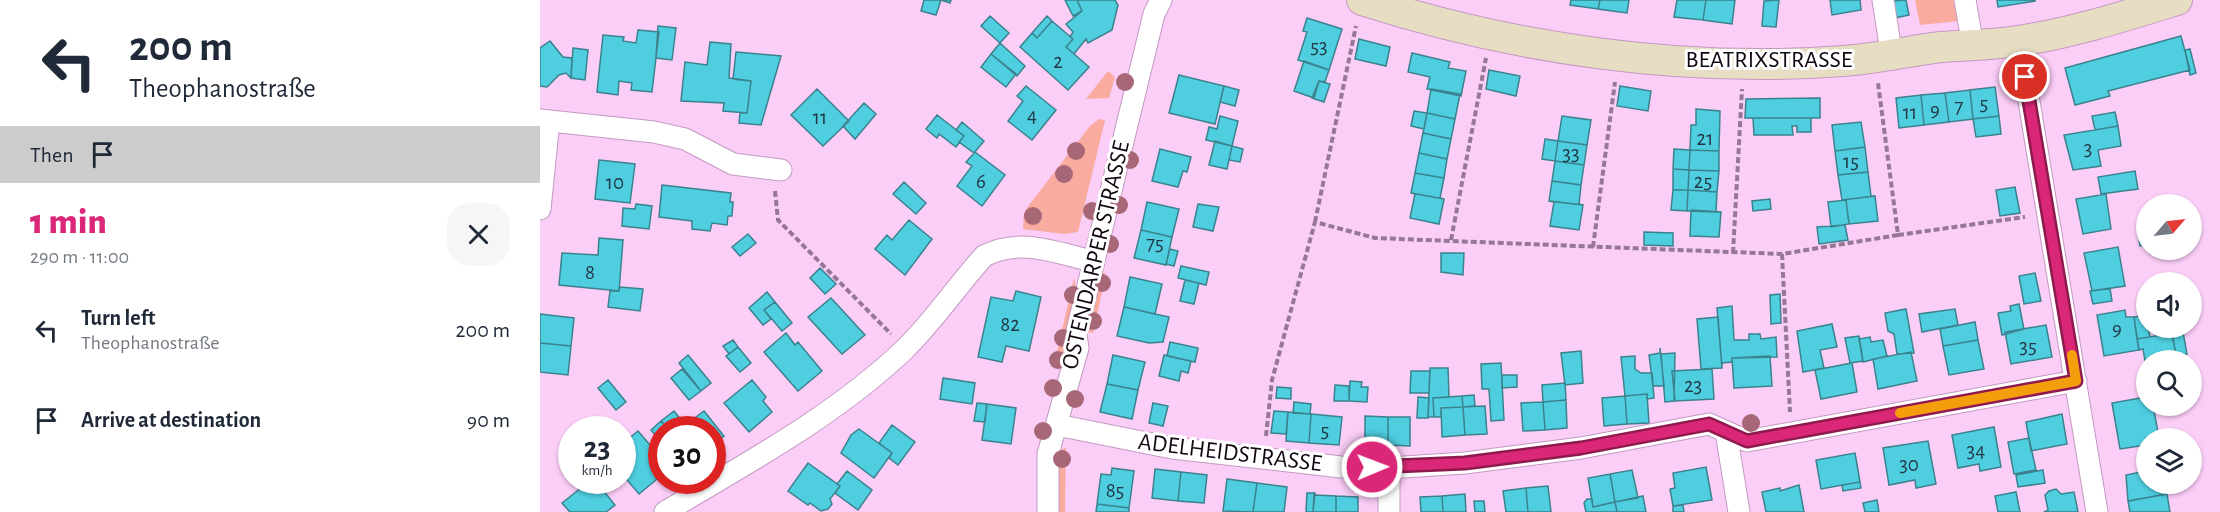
<!DOCTYPE html>
<html lang="en">
<head>
<meta charset="utf-8">
<style>
  body { margin:0; font-family:"Alegreya Sans",sans-serif; background:#f6f6f7; color:#1f2937; height:100vh; display:flex; flex-direction:column; font-size:22px; white-space:nowrap }
  * { box-sizing:border-box; margin:0 }
  p { font-size:20px; color:#747a83 }
  .icon { flex:none; width:33px; height:33px; fill:none; stroke:currentColor; stroke-width:2; stroke-linecap:round; stroke-linejoin:round }
  .map { position:relative; flex:1; overflow:hidden }
  .panel { display:flex; flex-direction:column; background:#fff; width:540px }
  .panel>* { flex:none }
  .hud { background:#fff; color:#1f2937; overflow:hidden }
  .needle { width:39px; rotate:62deg }
  .tools { position:absolute; left:1596px; top:194px; display:grid; gap:12px }
  .tools a { display:grid; place-items:center; width:66px; height:66px; border-radius:50%; background:#fff; box-shadow:0 2px 4px #0004; font-size:30px }
  .speed { position:absolute; left:18px; top:416px; display:flex; gap:12px; font-size:30px; font-weight:700; text-align:center }
  .speed>* { display:grid; place-content:center; width:78px; height:78px; border-radius:50%; background:#fff; box-shadow:0 2px 4px #0004; line-height:1 }
  .speed small { font-size:15px; font-weight:400 }
  .speed .limit { border:9px solid #d22; background:#fff; color:#111 }
  .pin { position:absolute; display:grid; place-items:center; width:51px; height:51px; color:#fff; margin:-26px; border:3px solid #fff; border-radius:50%; box-shadow:0 2px 6px #0007 }
  .me { position:absolute; width:66px; margin:-33px; rotate:89deg; stroke-linejoin:round; filter:drop-shadow(0 0 4px #0008) }
  .turn { display:flex; align-items:center; gap:21px; height:126px; padding:0 30px; font-size:27px }
  .turn .icon { width:78px; height:78px; stroke-width:2.5 }
  .turn b { display:block; font-size:42px; line-height:51px }
  .then { display:flex; align-items:center; height:57px; padding:0 30px; background:#0003; gap:12px; font-size:22px }
  .round { display:grid; place-items:center; flex:none; width:63px; height:63px; border-radius:24px; background:#f6f6f7 }
  .overview { display:flex; align-items:center; justify-content:space-between; height:102px; padding:0 30px }
  h1 { font-size:36px; font-weight:800; line-height:45px; color:#db2777 }
  ul { padding:0; list-style:none }
  li { display:flex; align-items:center; gap:18px; height:90px; padding:0 30px }
  li div { flex:1 }
  li b { display:block; font-size:22px }
  li em { font-style:normal }
  main { display:flex; flex:1; min-height:0 }
  .map>svg:first-child { display:block }
  .green { fill:#faab9f }
  .building { fill:#4fcee0; stroke:#3a828d; stroke-width:1.5 }
  .lines { fill:none; stroke-linecap:round; stroke-linejoin:round }
  .street-casing { stroke:#c399c1; stroke-width:23 }
  .secondary-casing { stroke:#c399c1; stroke-width:32 }
  .path { stroke:#967795; stroke-width:4; stroke-dasharray:6 3; stroke-linecap:butt }
  .street { stroke:#fff; stroke-width:21 }
  .secondary { stroke:#e6ddc3; stroke-width:30 }
  .tree { fill:#a76777 }
  .route-casing { stroke:#8e194d; stroke-width:15 }
  .route { stroke:#db2777; stroke-width:10 }
  .slow { stroke:#f59e0b; stroke-width:10 }
  .labels { text-anchor:middle; dominant-baseline:central; stroke-width:6; stroke-linejoin:round; paint-order:stroke }
  .number-label { font-size:21px; fill:#223846 }
  .street-label { font-size:24px; fill:#130613; stroke:#fff }
</style>
</head>
<body>
<main>
<section class="panel">
<div class="hud">
<div class="turn"><svg class="icon" aria-label="left" viewBox="0 0 24 24"><path d="M17 20v-9H6M10 6l-5 5 5 5"/></svg><div><b>200 m</b>Theophanostraße</div></div>
<div class="then">Then<svg class="icon" aria-label="arrive" viewBox="0 0 24 24"><path d="M6 21V4h12l-3 4 3 4H6"/></svg></div>
</div>
<div class="overview"><div><h1>1 min</h1><p>290 m · 11:00</p></div><a class="round"><svg class="icon" aria-label="close" viewBox="0 0 24 24"><path d="M6 6l12 12M18 6L6 18"/></svg></a></div>
<ul>
<li><svg class="icon" aria-label="left" viewBox="0 0 24 24"><path d="M17 20v-9H6M10 6l-5 5 5 5"/></svg><div><b>Turn left</b><p>Theophanostraße</p></div><em>200 m</em></li>
<li><svg class="icon" aria-label="arrive" viewBox="0 0 24 24"><path d="M6 21V4h12l-3 4 3 4H6"/></svg><div><b>Arrive at destination</b></div><em>90 m</em></li>
</ul>
</section>
<div class="map">
<svg width="1680" height="512" viewBox="0 0 1680 512">
  <rect width="100%" height="100%" fill="#fbcef8"/>
  <path class="green" d="M1375,0H1415L1419,21L1380,25Z
    M568,71L575,77L569,98L546,99Z
    M559,119L565,120L538,232L524,234L483,229L484,213L489,205L550,126Z
    M561,272L566,274L553,333L548,332Z
    M534,278L537,292L526,340C533,354 527,355 521,366L514,364Z
    M526,447L525,512H518L515,455Z"/>
  <path class="building" d="M384,0H411L410,3L401,0L396,15L381,11Z
    M525,0H537L542,11L533,16Z
    M537,0H575L578,5L572,30L548,43L546,39L534,54L526,47L533,39L530,37L533,32L526,24L542,11Z
    M1031,0H1060L1058,9L1030,5Z
    M1060,0H1089L1087,13L1058,9Z
    M1137,0H1166L1163,20L1134,17Z
    M1166,0H1195L1192,24L1163,20Z
    M1239,0L1236,27L1222,26L1224,1Z
    M1290,0H1320L1321,10L1292,15Z
    M1366,0L1369,15L1355,18L1352,1Z
    M1457,0H1495V1L1458,7Z
    M450,16L469,33L460,43L441,26Z
    M507,16L512,21L497,38L492,33Z
    M767,18L802,29L789,70L758,60L767,32L763,31Z
    M512,21L533,39L526,47L549,67L528,90L480,47L492,33L497,38Z
    M118,26L136,28L132,60L116,58Z
    M98,30L119,32L112,92L91,90L92,83L79,81L78,95L57,92L63,35L84,37L83,41L96,43Z
    M1641,36L1650,70L1568,91L1570,96L1535,105L1525,68Z
    M819,39L850,47L846,66L815,59Z
    M10,41L23,57L32,58L31,78L26,73L19,75L7,87L0,86V48Z
    M170,42L191,44L189,78L211,81L207,113L183,111L184,103L141,101L145,62L167,65Z
    M460,43L485,66L477,76L451,54Z
    M33,48L48,50L45,80L31,78Z
    M1650,49L1656,73L1650,75L1645,50Z
    M196,52L241,56L221,125L199,123L200,113H207L211,81L193,79Z
    M872,53L910,62L908,68L926,71L921,96L887,89L890,77L868,72Z
    M451,54L476,74L466,87L441,67Z
    M764,61L789,70L785,82L779,81L774,98L754,91Z
    M949,70L980,76L976,96L946,89Z
    M639,75L684,86L675,124L629,113Z
    M779,81L790,84L784,102L772,98Z
    M486,86L516,110L492,140L468,121L483,101L477,96Z
    M684,86L699,90L695,106L680,102Z
    M1080,86L1111,91L1108,111L1077,106Z
    M1455,87L1459,116L1433,119L1430,90Z
    M277,89L309,121L283,146L251,115Z
    M891,89L920,94L915,119L887,113Z
    M1430,90L1433,119L1409,122L1405,93Z
    M1405,93L1409,122L1384,125L1381,95Z
    M1381,95L1384,125L1359,128L1356,98Z
    M1280,98V118H1205L1206,99Z
    M324,103L336,114L315,139L303,126Z
    M1156,109L1180,111L1179,151L1150,150L1151,125H1156Z
    M874,111L887,113L884,129L871,126Z
    M1575,112L1578,126L1555,130L1552,116Z
    M887,113L915,119L911,139L883,133Z
    M397,115L424,136L416,147L399,134L397,138L386,129Z
    M680,116L698,121L692,146L666,140L669,127L677,129Z
    M1022,116L1051,120L1047,145L1018,141Z
    M1459,116L1461,134L1436,137L1433,119Z
    M1213,118H1271V132H1257V126H1252L1253,135H1214Z
    M422,122L444,141L434,153L419,142L424,136L416,130Z
    M1321,122L1325,147L1295,151L1292,125Z
    M1578,126L1581,146L1558,150L1561,166L1533,170L1524,135Z
    M883,133L911,139L907,159L879,153Z
    M1005,139L1018,141L1015,161L1002,159Z
    M675,141L692,146L687,169L669,165Z
    M1018,141L1047,145L1044,165L1015,161Z
    M692,146L703,149L700,162L689,160Z
    M1325,147L1328,172L1298,175L1295,151Z
    M620,149L651,157L647,172L643,171L638,187L612,181Z
    M1134,149L1150,150L1149,170L1133,169Z
    M1150,150L1179,151V171L1149,170Z
    M435,152L465,175L442,206L417,186L432,166L426,162Z
    M879,153L907,159L904,178L875,173Z
    M59,160L95,164L90,203L55,199Z
    M1015,161L1044,165L1041,185L1012,181Z
    M1133,169L1149,170L1148,190H1133Z
    M1149,170L1179,171L1177,192L1148,190Z
    M1595,171L1598,189L1561,194L1558,177Z
    M1328,172L1331,196H1335L1302,200L1298,175Z
    M875,173L904,178L900,198L904,199L871,193Z
    M1012,181L1041,185L1039,204L1043,205L1009,201Z
    M364,182L386,203L376,214L353,194Z
    M122,185L191,193L190,202H193L192,216H188L187,225L172,223L170,231L152,229V221L119,217Z
    M1475,187L1480,213L1460,216L1456,190Z
    M1133,190H1148L1147,211L1131,210Z
    M1148,190L1177,192L1176,212L1147,211Z
    M871,193L904,199L899,224L870,218L875,194Z
    M1566,194L1571,229L1543,234L1536,199Z
    M1335,196L1338,221L1309,224L1306,200H1302Z
    M1230,199L1231,209L1213,211L1212,201Z
    M1306,200L1309,224L1291,227L1288,202Z
    M1009,201L1043,205L1039,230L1010,226L1014,202Z
    M607,202L639,209L632,237L601,230Z
    M96,204L112,206L109,229L82,226L83,208L95,209Z
    M658,204L679,207L673,231L653,227Z
    M1151,210L1181,212L1179,237L1150,236Z
    M369,220L392,239L365,275L335,249L347,235L352,240Z
    M1305,225L1308,240L1279,244L1277,227Z
    M601,230L632,237L626,265L594,258Z
    M1104,232L1133,233V246L1104,245Z
    M1606,233V245L1600,246L1598,234Z
    M208,234L216,243L200,256L192,247Z
    M59,238L83,240L79,291L19,285L22,253L58,255Z
    M1578,247L1585,286L1552,291L1544,253Z
    M630,249L638,251L634,266L626,264Z
    M901,253H924L923,275L901,272Z
    M641,266L669,272L666,285L638,278Z
    M280,268L296,284L285,294L270,278Z
    M1495,273L1501,301L1484,304L1479,276Z
    M590,277L622,284L615,314L584,307Z
    M645,280L659,283L654,304L640,301Z
    M80,287L103,289L100,311L68,307L70,291H79Z
    M1570,288L1572,301L1553,304L1550,291Z
    M476,291L501,297L489,351L466,346L462,362L438,357L451,297L473,301Z
    M227,292L235,302L224,310L231,319L223,325L209,308Z
    M1240,294L1241,323L1231,324L1230,295Z
    M291,298L325,335L302,354L268,317Z
    M235,302L252,323L242,331L224,310Z
    M1479,304L1484,329L1462,335L1458,313L1471,311L1470,306Z
    M1192,306L1194,340H1209V334H1220L1221,339L1236,337L1237,357L1192,358V362L1182,363V368L1177,308Z
    M584,307L629,317L623,342L609,343L577,336Z
    M1366,309L1374,353L1357,354L1354,334L1348,331L1345,313Z
    M1415,309L1418,325L1382,332L1379,314Z
    M1585,310L1586,317H1594L1599,350L1564,356L1557,315Z
    M0,314L34,318L31,346L0,343Z
    M1606,315L1610,337L1597,339L1594,317Z
    M1178,317L1182,368L1161,369L1157,319Z
    M1435,322L1438,340L1403,346L1400,329Z
    M1292,324L1297,347L1280,350L1284,368L1263,372L1257,331Z
    M1506,325L1512,357L1471,364L1465,332Z
    M1643,332L1647,354L1636,355L1632,334Z
    M246,333L255,345L258,342L282,371L258,391L224,352Z
    M1632,333L1637,360H1606V366L1603,349L1599,350L1597,339Z
    M1319,336L1323,361L1310,363L1305,338Z
    M1330,337L1331,342L1343,340L1347,356L1323,362L1319,339Z
    M193,340L198,347L189,354L183,346Z
    M1438,340L1444,369L1409,375L1403,346Z
    M630,342L658,348L655,362L627,356Z
    M0,343L31,346L28,375L0,372Z
    M198,347L211,363L200,372L186,356Z
    M1120,348L1124,386H1113L1109,355L1120,353Z
    M1041,351L1043,383L1025,385L1021,353Z
    M1371,352L1377,381L1338,389L1333,359Z
    M1135,353L1134,401L1125,402L1121,354Z
    M148,355L171,383L161,391L139,363Z
    M573,355L605,362L598,390L567,384Z
    M624,355L651,361L648,373L641,371L639,381L619,376Z
    M1095,356V369L1101,373H1112L1114,398L1107,399V394L1085,396L1081,357Z
    M1230,356L1232,386L1194,388L1192,358Z
    M961,363L964,420L951,421L949,389H942L941,364Z
    M1312,363L1317,392L1281,399L1275,370Z
    M890,368H908L909,397L893,398L894,417H888Z
    M142,369L161,391L149,400L131,378Z
    M1172,369L1174,399L1135,401L1132,371Z
    M871,371H890L889,393H870Z
    M962,375H977V387L962,388Z
    M1606,377V397L1602,398L1598,378Z
    M403,378L435,383L432,404L400,399Z
    M68,380L86,402L76,410L58,388Z
    M212,380L226,397L223,401L232,412L209,432L184,403Z
    M810,381L822,382L821,387H828L827,402L809,401Z
    M1025,383L1026,400L1003,402L1002,385Z
    M567,384L598,390L592,419L560,412Z
    M795,385L809,386V401H794Z
    M737,387L751,388V399L736,398Z
    M1107,394L1109,423L1087,424L1085,396Z
    M934,395L935,406L923,407L922,396Z
    M922,396L923,407L901,408V417H894L893,398Z
    M1085,396L1087,424L1064,426L1062,398Z
    M878,397L889,398L888,418H877Z
    M1606,397V405H1613L1619,438H1606V445L1580,449L1572,403Z
    M1026,400L1027,428L1005,430L1003,402Z
    M754,402L771,404L770,414L753,413Z
    M1003,402L1005,430L983,431L981,403Z
    M437,403L447,404L445,422L434,421Z
    M613,403L628,406L623,426L609,423Z
    M447,404L476,408L471,444L442,440Z
    M945,406L947,434L925,435L923,407Z
    M923,407L925,435L902,437L901,408Z
    M134,411L145,425L140,429H128L121,421Z
    M164,411L184,436L172,445V429H140Z
    M734,411L748,412L746,434L731,433Z
    M748,412L771,414L769,443L746,441Z
    M771,414L802,417L799,445L769,443Z
    M1522,414L1527,444L1491,451L1486,422Z
    M825,416L848,417V445H825Z
    M848,417H870V446L848,445Z
    M121,421L128,429H122V443L111,430Z
    M352,425L375,442L358,465L349,458L352,453L339,443Z
    M1454,427L1461,467L1440,471L1439,464L1418,468L1412,435Z
    M319,429L352,453L334,478L301,453L311,435Z
    M98,431L122,459V475L99,494L82,474V444Z
    M1489,438L1496,470L1474,474L1468,442Z
    M1388,441L1396,484L1376,488L1375,480L1349,485L1343,448Z
    M1315,453L1320,482L1281,489L1276,460Z
    M268,463L300,486L290,499L292,504L288,509L281,511L270,503L268,505L248,491Z
    M1166,467L1172,500L1133,506L1130,489L1135,488L1133,473Z
    M572,468L594,471L589,508L557,504L561,474L571,475Z
    M615,469L641,472L638,501L612,498Z
    M1092,470L1098,498L1075,502L1070,474Z
    M1503,470L1505,483L1478,487L1476,475Z
    M307,471L332,490L318,510L295,493L300,486L297,484Z
    M1606,471V483H1625L1627,494L1588,501L1586,475Z
    M641,472L667,475L664,503L638,501Z
    M1070,474L1075,502L1053,507L1048,478Z
    M687,479L717,483L713,512L683,511Z
    M51,480H55L75,505L66,512H30L22,503Z
    M1320,482L1321,488L1303,491L1302,485Z
    M717,483L747,487L744,512H713Z
    M1259,485L1264,512H1226L1222,492L1240,488V491Z
    M1008,486L1011,512H988L986,488Z
    M986,488L988,512H966L963,491Z
    M1516,489L1521,494L1534,492L1538,512H1504L1508,510L1505,495L1509,491Z
    M1476,492L1480,512H1458L1455,496Z
    M767,493H775L773,512H766Z
    M925,494L926,512H903L902,496Z
    M1627,494L1630,512H1590L1588,501Z
    M774,495L796,496V512H773Z
    M796,496L818,497V512H796Z
    M902,496L903,512H881L880,497Z
    M1103,496L1106,512H1077L1075,502Z
    M1047,499H1052L1053,507L1075,502L1077,512H1046L1044,503Z
    M1337,500L1339,512H1325L1323,503Z
    M934,501H944L945,512H935Z
    M557,504L589,508V512H556Z
    M1143,505L1144,512H1133V506Z"/>
  <g class="lines">
    <defs>
      <path id="street" d="M1343,0L1352,57
        M1425,0L1433,46
        M1479,41L1557,512
        M0,120L114,132L145,139L193,164L241,170
        M0,209L9,121
        M517,425L632,448L801,467L849,468L925,463L1041,448L1169,424L1207,441L1536,381
        M1186,432L1199,512
        M849,468V512
        M125,512C207,463 293,417 364,350C393,322 417,286 444,256C480,237 516,253 553,261
        M508,512V454L538,348L536,335L614,14L621,0"/>
      <path id="secondary" d="M822,0C974,49 1142,73 1302,61C1336,59 1368,51 1401,47C1427,45 1453,45 1478,41C1532,33 1585,16 1637,0"/>
    </defs>
    <use href="#street" class="street-casing"/>
    <use href="#secondary" class="secondary-casing"/>
    <path class="path" d="M235,191L238,220L351,334
      M775,222L816,26
      M1358,235L1485,217
      M911,240L946,58
      M1053,247L1075,82
      M1193,253L1202,89
      M1242,254L1250,412
      M726,436L732,380L775,222L835,238L1242,254L1358,235L1338,83"/>
    <use href="#street" class="street"/>
    <use href="#secondary" class="secondary"/>
  </g>
  <g class="tree">
    <circle cx="585" cy="82" r="9"/>
    <circle cx="536" cy="151" r="9"/>
    <circle cx="590" cy="160" r="9"/>
    <circle cx="524" cy="174" r="9"/>
    <circle cx="579" cy="205" r="9"/>
    <circle cx="552" cy="211" r="9"/>
    <circle cx="493" cy="216" r="9"/>
    <circle cx="570" cy="244" r="9"/>
    <circle cx="562" cy="283" r="9"/>
    <circle cx="533" cy="295" r="9"/>
    <circle cx="553" cy="321" r="9"/>
    <circle cx="523" cy="338" r="9"/>
    <circle cx="518" cy="360" r="9"/>
    <circle cx="513" cy="388" r="9"/>
    <circle cx="535" cy="399" r="9"/>
    <circle cx="1211" cy="423" r="9"/>
    <circle cx="503" cy="431" r="9"/>
    <circle cx="522" cy="459" r="9"/>
  </g>
  <g class="lines">
    <defs>
      <path id="route" d="M832,467L925,463L1041,448L1169,424L1207,441L1536,381L1485,77"/>
    </defs>
    <use href="#route" class="route-casing"/>
    <use href="#route" class="route"/>
    <path class="slow" d="M1360,413L1536,381L1532,355"/>
  </g>
  <g class="labels">
    <g class="number-label">
      <text x="779" y="46">53</text>
      <text x="518" y="61">2</text>
      <text x="1444" y="103">5</text>
      <text x="1419" y="106">7</text>
      <text x="1395" y="109">9</text>
      <text x="1370" y="112">11</text>
      <text x="492" y="115">4</text>
      <text x="280" y="117">11</text>
      <text x="1165" y="138">21</text>
      <text x="1548" y="148">3</text>
      <text x="1031" y="153">33</text>
      <text x="1311" y="161">15</text>
      <text x="441" y="181">6</text>
      <text x="1163" y="181">25</text>
      <text x="75" y="182">10</text>
      <text x="615" y="243">75</text>
      <text x="50" y="272">8</text>
      <text x="470" y="324">82</text>
      <text x="1577" y="328">9</text>
      <text x="1488" y="346">35</text>
      <text x="1153" y="385">23</text>
      <text x="785" y="430">5</text>
      <text x="1436" y="450">34</text>
      <text x="1369" y="464">30</text>
      <text x="575" y="490">85</text>
    </g>
    <g class="street-label">
      <text x="1229" y="60">BEATRIXSTRASSE</text>
      <text transform="translate(556 255) rotate(-77)">OSTENDARPER STRASSE</text>
      <text transform="translate(690 453) rotate(7)">ADELHEIDSTRASSE</text>
    </g>
  </g>
</svg>
<div class="tools">
<a><svg class="needle" viewBox="-14 -14 28 28"><path d="M0-13l5 13h-10z" fill="#e53935"/><path d="M0 13l5-13h-10z" fill="#747a83"/></svg></a>
<a><svg class="icon" aria-label="sound" viewBox="0 0 24 24"><path d="M4 9h4l5-4v14l-5-4H4zM17 9q2 3 0 6"/></svg></a>
<a><svg class="icon" aria-label="search" viewBox="0 0 24 24"><circle cx="10" cy="10" r="6"/><path d="M15 15l6 6"/></svg></a>
<a><svg class="icon" aria-label="layers" viewBox="0 0 24 24"><path d="M12 4l9 5-9 5-9-5zM3 14l9 5 9-5"/></svg></a>
</div>
<div class="speed"><div>23<small>km/h</small></div><div class="limit">30</div></div>
<div class="pin" style="left:1485px;top:77px;background:#d93025"><svg class="icon" aria-label="arrive" viewBox="0 0 24 24"><path d="M6 21V4h12l-3 4 3 4H6"/></svg></div>
<svg class="me" style="left:832px;top:467px" viewBox="-20 -20 40 40"><circle r="17" fill="#db2777" stroke="#fff" stroke-width="3"/><path d="M0-11L8 9 0 5-8 9z" fill="#fff"/></svg>
</div>
</main>
</body>
</html>
